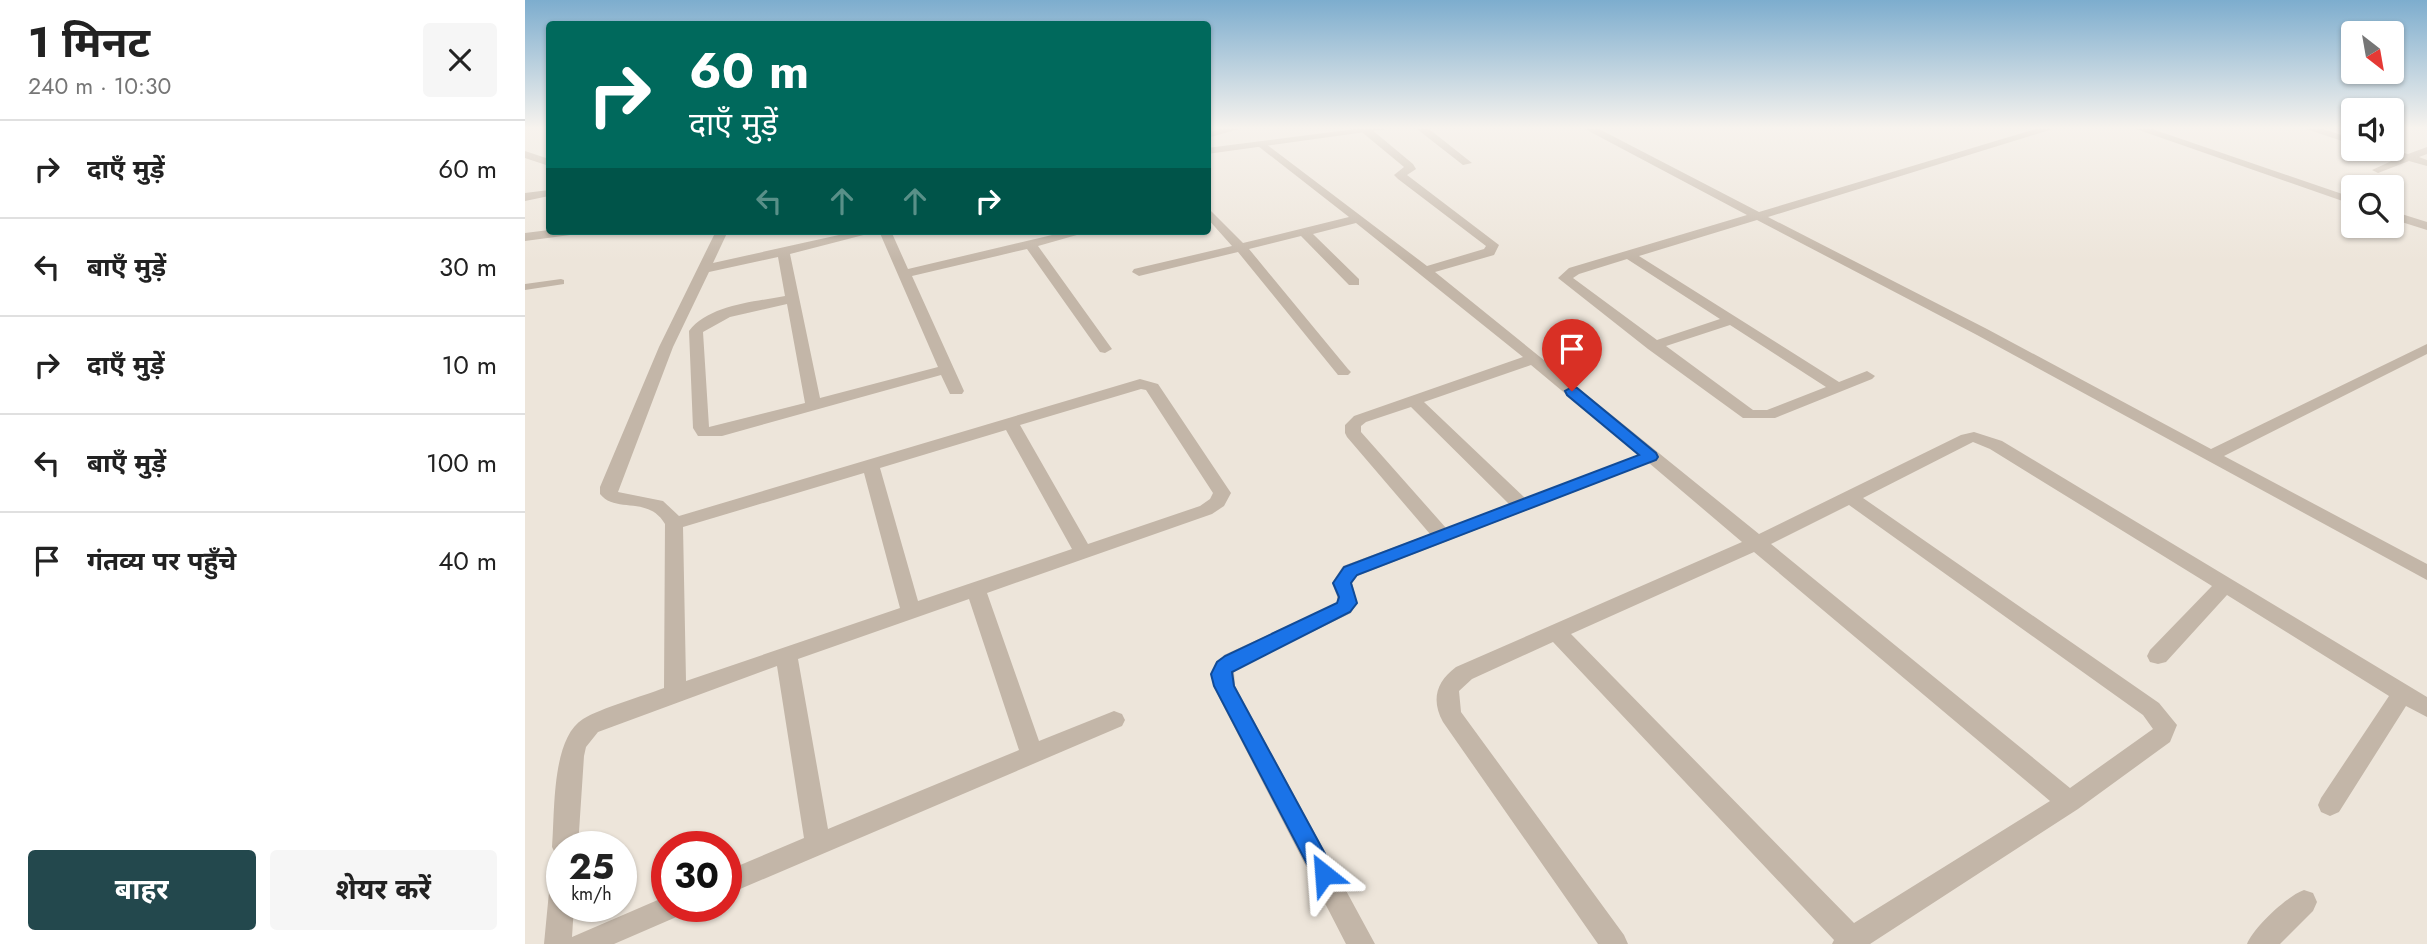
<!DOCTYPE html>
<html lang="hi">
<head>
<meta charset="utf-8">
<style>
  body { margin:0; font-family:Jost,"Noto Sans Devanagari",sans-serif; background:#f6f6f6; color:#222; height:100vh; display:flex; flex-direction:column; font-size:26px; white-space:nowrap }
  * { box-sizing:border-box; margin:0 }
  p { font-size:23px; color:#767676 }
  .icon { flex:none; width:38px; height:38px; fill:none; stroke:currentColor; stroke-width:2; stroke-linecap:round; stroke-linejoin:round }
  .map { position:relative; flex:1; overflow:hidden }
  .panel { display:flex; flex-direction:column; background:#fff; width:525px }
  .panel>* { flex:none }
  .guide { position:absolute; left:21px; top:21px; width:665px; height:214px; border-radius:7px; box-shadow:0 2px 5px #0004; background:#00695c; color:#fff; overflow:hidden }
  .needle { width:46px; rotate:149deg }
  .fabs { position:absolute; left:1816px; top:21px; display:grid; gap:14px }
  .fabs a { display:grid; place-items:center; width:63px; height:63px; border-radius:7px; background:#fff; box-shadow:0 2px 5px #0004; font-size:35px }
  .speed { position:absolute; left:21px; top:831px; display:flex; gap:14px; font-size:35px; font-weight:700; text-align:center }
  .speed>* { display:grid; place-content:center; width:91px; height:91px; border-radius:50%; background:#fff; box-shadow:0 2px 5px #0004; line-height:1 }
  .speed small { font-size:18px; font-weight:400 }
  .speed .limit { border:10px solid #d22; background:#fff; color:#111 }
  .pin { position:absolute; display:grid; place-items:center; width:60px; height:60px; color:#fff; margin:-72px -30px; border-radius:50% 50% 50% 0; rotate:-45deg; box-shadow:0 0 7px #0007 }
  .pin .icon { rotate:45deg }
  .me { position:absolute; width:77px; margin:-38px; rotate:332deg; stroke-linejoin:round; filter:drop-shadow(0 0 5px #0008) }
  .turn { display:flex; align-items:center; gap:24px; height:147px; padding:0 28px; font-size:32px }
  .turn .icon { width:91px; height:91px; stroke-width:2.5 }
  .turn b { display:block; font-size:49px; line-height:60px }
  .lanes { display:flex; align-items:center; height:66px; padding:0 28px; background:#0003; justify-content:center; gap:35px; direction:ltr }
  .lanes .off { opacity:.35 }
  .round { display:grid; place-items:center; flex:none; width:74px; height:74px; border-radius:7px; background:#f6f6f6 }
  .summary { display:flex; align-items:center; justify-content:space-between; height:119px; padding:0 28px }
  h1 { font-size:42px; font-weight:700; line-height:52px }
  .primary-button { display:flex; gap:14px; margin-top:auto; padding:14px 28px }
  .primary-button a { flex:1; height:80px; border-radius:7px; background:#23484d; color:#fff; font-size:28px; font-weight:700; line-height:80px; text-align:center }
  .primary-button a+a { background:#f6f6f6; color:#222 }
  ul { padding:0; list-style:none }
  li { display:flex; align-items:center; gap:21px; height:98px; padding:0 28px; border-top:2px solid #e0e0e0 }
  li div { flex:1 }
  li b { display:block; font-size:26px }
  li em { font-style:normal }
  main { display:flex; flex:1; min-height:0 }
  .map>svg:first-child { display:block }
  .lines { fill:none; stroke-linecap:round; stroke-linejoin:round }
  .service { fill:#c3b6a8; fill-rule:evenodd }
  .minor { fill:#c3b6a8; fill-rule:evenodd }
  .tertiary { fill:#c3b6a8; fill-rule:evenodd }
  .route { fill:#1a73e8; stroke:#114b97; stroke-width:2 }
</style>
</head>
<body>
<main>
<section class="panel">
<div class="summary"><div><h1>1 मिनट</h1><p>240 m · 10:30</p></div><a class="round"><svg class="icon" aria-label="close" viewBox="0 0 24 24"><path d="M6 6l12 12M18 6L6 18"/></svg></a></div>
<ul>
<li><svg class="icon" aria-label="right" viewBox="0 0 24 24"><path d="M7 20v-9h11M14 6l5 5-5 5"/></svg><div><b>दाएँ मुड़ें</b></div><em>60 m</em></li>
<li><svg class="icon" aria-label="left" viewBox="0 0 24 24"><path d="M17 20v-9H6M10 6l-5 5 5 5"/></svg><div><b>बाएँ मुड़ें</b></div><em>30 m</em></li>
<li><svg class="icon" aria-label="right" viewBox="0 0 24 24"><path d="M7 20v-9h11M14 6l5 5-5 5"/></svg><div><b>दाएँ मुड़ें</b></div><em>10 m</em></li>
<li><svg class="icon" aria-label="left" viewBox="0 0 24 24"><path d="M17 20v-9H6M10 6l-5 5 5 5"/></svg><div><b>बाएँ मुड़ें</b></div><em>100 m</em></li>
<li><svg class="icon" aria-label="arrive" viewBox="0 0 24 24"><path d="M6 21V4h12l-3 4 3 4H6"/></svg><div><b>गंतव्य पर पहुँचे</b></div><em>40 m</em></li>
</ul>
<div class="primary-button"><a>बाहर</a><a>शेयर करें</a></div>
</section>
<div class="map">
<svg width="1902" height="944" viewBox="0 0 1902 944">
  <rect width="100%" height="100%" fill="#ede5da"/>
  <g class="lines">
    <path class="service" d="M36,279L39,280V284L0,290V284Z"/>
    <path class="minor" d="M694,129H714L682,138V132Z
      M838,129H846L888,164L891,169L882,175L974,245L969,255L910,272L1234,534L1436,435L1449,432L1477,441L1902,697V717L1881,706L1814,812L1805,816L1796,812L1793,805L1796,798L1864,696L1702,595L1641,662L1633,664L1625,662L1622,656L1625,650L1687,586L1465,449L1448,442L1338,498L1634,703L1652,725L1645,742L1553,809L1345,944H1307L1309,940L1028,642L947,679L934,691L936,712L1099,935L1103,944H1073L918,722C906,700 911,682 931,667L1217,542L1124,463L832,576L827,583L832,602L826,613L715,667L709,672L710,686L850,944H821L688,686L687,672L699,655L812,603V596L807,583L818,566L905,534L822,437L820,433V425L829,416L998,357L831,223L788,234L834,279V285H824L776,236L724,249L823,369L826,372L823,375H813L713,252L614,276L607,272L609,269L707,246L682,218V207L718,243L824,217L733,146L732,144L737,141L902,266L959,249L961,246L873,179L869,175L879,167L838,133ZM1006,365L1114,455L1000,498L899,402ZM886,407L984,504L921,528L836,432V426L841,422ZM1324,505L1618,715L1628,729L1545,788L1246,544ZM1229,552L1525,801L1329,923L1046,634Z
      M892,129H904L947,163L938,165Z
      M1060,129H1074L1234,212L1511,129H1528L1243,217L1462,329L1686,449L1902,344V354L1699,456L1902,564V580L1452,335L1232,220L1114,256L1314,382L1342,371L1350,376L1347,379L1250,418H1218L1123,349L1033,278L1044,268L1222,215ZM1102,259L1195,319L1132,340L1048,278L1054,274ZM1205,325L1301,387L1242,410H1228L1141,346Z
      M1611,129H1627L1829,198V205Z
      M1781,129H1798L1829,139V145Z
      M1902,147V154L1894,157L1902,160V166L1884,161L1853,173L1847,170L1873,158L1848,149H1864L1883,154Z
      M0,151L24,159V166L0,158Z
      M24,190V196L0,201V193Z
      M1867,211L1902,222V230L1867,219Z
      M191,231H203L188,263L332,231H366L383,269L544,231H566L513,246L587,349L580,353L575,352L502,249L387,276L439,391L437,394H425L416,375L197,436H173L168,428L164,331C184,305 229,302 260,296L253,257L184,272L148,347L93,492L138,501L154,516L615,379L633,384L706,493L699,506L687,514L462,593L514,741L589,711L597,714L600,720L597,726L201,895V871L279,838L252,666L73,732L61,747L59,756L53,847H37V857L31,855L27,847C30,813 26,739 58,719C76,708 118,696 139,688L140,524C123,495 91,514 75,494V487L134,347ZM354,231L413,367L295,398L265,254ZM262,304L280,403L184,427L178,332L205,317ZM616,389L621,390L688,493L685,499L675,506L563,544L495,425ZM481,430L547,549L393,601L355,468ZM339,473L375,608L161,681L158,527ZM444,599L494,750L303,829L273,659Z
      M37,880V906H49L47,937L142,896V906H160L156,915L89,944H19L24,892L28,883Z
      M1779,890L1788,893L1792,902L1788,911L1755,944H1722C1729,927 1762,896 1779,890Z"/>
    <path class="tertiary" d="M830,129H862L682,154V148Z
      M24,230L51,231L45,235L0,241V233Z"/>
  </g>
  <linearGradient id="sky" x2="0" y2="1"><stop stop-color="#7dadce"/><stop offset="0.49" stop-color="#f7f3ee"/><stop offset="1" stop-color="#f7f3ee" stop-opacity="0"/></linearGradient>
  <rect width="1902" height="261" fill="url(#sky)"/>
  <path class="route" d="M1047,387L1052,388L1131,453L1133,457L1131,460L832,575L826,583L832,603L825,612L707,672L709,686L811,874L807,881L799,884L791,881L689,686L686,674L692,662L700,656L812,603L814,597L808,583L819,567L1114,455L1042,395L1040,391Z"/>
</svg>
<div class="fabs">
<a><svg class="needle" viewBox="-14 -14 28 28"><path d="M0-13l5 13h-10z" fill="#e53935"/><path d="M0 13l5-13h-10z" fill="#767676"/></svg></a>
<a><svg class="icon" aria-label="sound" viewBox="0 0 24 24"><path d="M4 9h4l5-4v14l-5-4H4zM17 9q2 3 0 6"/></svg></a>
<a><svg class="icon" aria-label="search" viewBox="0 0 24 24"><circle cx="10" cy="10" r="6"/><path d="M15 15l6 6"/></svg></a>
</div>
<div class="speed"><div>25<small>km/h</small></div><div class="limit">30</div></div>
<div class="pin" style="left:1047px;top:391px;background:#d93025"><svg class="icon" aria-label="arrive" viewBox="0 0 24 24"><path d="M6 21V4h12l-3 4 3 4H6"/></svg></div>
<svg class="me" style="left:799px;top:874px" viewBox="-20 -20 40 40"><path d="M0-17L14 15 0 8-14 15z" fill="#1a73e8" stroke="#fff" stroke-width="4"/></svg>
<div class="guide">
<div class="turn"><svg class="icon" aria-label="right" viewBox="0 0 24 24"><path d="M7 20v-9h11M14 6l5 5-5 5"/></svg><div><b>60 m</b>दाएँ मुड़ें</div></div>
<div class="lanes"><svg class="icon off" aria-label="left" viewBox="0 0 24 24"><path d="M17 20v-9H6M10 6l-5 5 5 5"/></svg><svg class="icon off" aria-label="ahead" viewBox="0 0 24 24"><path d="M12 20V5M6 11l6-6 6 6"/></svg><svg class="icon off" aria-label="ahead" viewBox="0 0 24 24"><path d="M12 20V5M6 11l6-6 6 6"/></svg><svg class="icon" aria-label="right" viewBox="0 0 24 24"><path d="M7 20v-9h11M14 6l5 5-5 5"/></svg></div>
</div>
</div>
</main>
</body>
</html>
